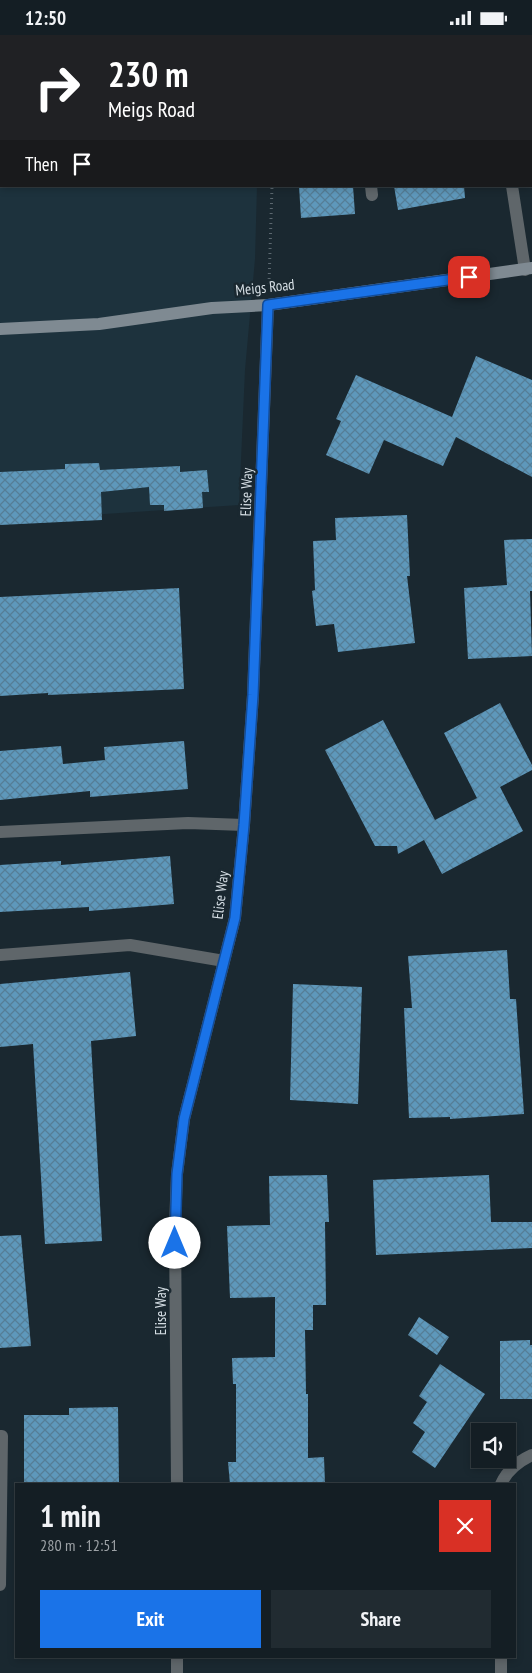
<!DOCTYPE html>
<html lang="en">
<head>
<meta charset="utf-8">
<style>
  body { margin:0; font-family:"PT Sans Narrow",sans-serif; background:#212b31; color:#f1f3f6; height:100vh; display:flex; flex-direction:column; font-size:19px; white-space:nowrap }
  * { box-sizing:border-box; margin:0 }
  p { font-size:16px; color:#9da2a6 }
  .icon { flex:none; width:28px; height:28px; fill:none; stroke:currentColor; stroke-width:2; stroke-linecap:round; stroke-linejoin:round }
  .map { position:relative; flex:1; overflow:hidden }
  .drawer { position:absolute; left:15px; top:1448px; width:501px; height:175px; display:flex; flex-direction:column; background:#141e24; border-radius:0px; box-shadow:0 2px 8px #0003,0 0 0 1px #333c41 }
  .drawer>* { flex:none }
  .guide { position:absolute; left:0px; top:0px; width:532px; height:152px; box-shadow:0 2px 8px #0003,0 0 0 1px #333c41; background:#202124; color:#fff; overflow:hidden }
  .tools { position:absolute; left:471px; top:1388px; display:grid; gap:10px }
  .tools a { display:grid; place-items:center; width:45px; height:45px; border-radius:0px; background:#141e24; box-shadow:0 2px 8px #0003,0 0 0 1px #333c41; font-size:25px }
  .pin { position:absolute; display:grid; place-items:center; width:42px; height:42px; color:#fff; margin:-21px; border-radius:10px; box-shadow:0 2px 8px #0006 }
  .me { position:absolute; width:55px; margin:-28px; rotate:0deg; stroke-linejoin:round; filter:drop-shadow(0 0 4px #0008) }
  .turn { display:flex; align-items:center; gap:18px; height:105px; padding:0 25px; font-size:22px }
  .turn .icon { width:65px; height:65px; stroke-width:2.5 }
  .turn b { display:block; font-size:35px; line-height:42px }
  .then { display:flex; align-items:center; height:48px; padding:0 25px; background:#0003; gap:10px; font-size:19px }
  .round { display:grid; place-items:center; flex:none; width:52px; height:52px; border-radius:0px; background:#212b31 }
  .summary { display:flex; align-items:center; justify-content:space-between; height:85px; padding:0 25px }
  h1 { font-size:30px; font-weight:600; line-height:38px }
  .action { display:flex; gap:10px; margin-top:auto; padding:10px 25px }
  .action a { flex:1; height:58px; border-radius:0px; background:#1a73e8; color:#fff; font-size:20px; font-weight:600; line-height:58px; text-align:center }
  .action a+a { background:#212b31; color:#f1f3f6 }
  .status { display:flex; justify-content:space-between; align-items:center; height:35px; padding:0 25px; background:#141e24; direction:ltr }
  .status svg { height:14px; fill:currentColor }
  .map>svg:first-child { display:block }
  .built { fill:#1d323d }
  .building { fill:url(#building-cross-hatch) }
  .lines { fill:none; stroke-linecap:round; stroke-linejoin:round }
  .path { stroke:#5c6870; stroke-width:3; stroke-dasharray:1 4; stroke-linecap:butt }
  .lane { stroke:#5f666a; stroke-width:12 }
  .street { stroke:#5f666a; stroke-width:12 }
  .secondary { stroke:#7f8a92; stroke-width:12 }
  .route-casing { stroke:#114b97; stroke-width:12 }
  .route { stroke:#1a73e8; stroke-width:9 }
  .labels { text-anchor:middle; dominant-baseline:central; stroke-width:5; stroke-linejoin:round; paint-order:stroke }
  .street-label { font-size:15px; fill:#d5dee4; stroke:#1a2830 }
</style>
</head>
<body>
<div class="status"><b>12:50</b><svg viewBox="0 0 49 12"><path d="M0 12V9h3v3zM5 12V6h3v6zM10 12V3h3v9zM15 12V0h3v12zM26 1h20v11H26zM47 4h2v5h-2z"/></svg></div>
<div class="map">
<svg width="532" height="1638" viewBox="0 0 532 1638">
  <defs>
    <pattern id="building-cross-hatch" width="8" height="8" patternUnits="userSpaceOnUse" patternTransform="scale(1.25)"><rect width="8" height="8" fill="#5e98bb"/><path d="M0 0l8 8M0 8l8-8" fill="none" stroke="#557e97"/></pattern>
  </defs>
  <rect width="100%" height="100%" fill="#1a2830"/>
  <path class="built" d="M0,0H259L1,1V151H257L255,224L245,335L239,470L0,486Z"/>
  <path class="building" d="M299,151H353L355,179L301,183Z
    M394,151H464L465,163L398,175Z
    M476,321L532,345V442L456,402L443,431L384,405L369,439L326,420L341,386L336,384L356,340L452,382Z
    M99,428L100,435L180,431V437L207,435L209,457H202L203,473L164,476V470H150L149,452L101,457L102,485L0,490V437L65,434V429Z
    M407,480L410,541H407L415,608L338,617L334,589L316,591L312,556L315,555L313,506L336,505L335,483Z
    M532,504V556H530L532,621L468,624L464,553L507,550L504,505Z
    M179,553L184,654L48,660V658L0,661V562Z
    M500,668L532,730V735L500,752L523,796L442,839L424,805L398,819L397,811H375L325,715L383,685L435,785L477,763L444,698Z
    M184,706L188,754L90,762V756L0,765V716L61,711L63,729L105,725L104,712Z
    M170,821L174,869L89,876V872L0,877V830L61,826V830Z
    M507,915L510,964H516L524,1079L450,1084V1082L409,1083L404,973H412L408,921Z
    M130,937L136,1001L91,1006L102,1206L45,1209L33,1009L0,1012V949Z
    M293,949L362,952L358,1069L290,1065Z
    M327,1140L329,1187H325L326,1270H313V1295H305L306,1359H308V1423L324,1422L325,1449H230L228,1427H236V1349H233L232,1323L275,1322V1262L230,1263L227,1191L270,1190L269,1141Z
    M489,1140L491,1187H532V1213L376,1220L373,1145Z
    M21,1200L31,1311L0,1313V1201Z
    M419,1282L449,1302L437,1320L408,1300Z
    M530,1305V1310H532V1364H500V1306Z
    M440,1329L485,1359L435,1433L412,1417L425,1397L413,1388L427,1367L419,1361Z
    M118,1372L119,1449H24V1380H69V1373Z"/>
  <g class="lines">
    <path class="path" d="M277,1V0
      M269,249L272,151"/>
    <path class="lane" d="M368,1V0
      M371,151L372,160
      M512,151L525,235
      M0,797L188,788L244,790
      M0,920L130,910L224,926
      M0,1401H2L0,1550"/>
    <path class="street" d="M177,1449L175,1191L177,1139L184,1084L235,883L244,790L253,660L268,270
      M501,1449C507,1435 519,1426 532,1420
      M177,1621V1638
      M501,1621V1638"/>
    <path class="secondary" d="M0,294L99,289L212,273L268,270L532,233"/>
  </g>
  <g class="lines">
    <defs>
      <path id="route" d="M175,1208L177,1139L184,1084L235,883L244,790L253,660L268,270L469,242"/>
    </defs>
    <use href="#route" class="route-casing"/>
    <use href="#route" class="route"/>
  </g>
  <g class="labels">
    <g class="street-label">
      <text transform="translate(265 252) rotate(-6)">Meigs Road</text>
      <text transform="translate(246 457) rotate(-88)">Elise Way</text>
      <text transform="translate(220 860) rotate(-83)">Elise Way</text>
      <text transform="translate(160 1276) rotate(-90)">Elise Way</text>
    </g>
  </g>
</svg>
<div class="tools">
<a><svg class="icon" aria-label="sound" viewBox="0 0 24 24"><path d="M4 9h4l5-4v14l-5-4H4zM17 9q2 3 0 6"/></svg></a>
</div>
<div class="pin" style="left:469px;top:242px;background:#d93025"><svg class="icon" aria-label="arrive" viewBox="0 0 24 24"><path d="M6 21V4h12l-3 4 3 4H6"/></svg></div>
<svg class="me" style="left:175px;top:1208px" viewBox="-20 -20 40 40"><circle r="19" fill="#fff"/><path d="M0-13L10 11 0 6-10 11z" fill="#1a73e8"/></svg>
<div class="guide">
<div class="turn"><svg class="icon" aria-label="right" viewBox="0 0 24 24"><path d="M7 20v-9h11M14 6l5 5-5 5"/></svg><div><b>230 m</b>Meigs Road</div></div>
<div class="then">Then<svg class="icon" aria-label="arrive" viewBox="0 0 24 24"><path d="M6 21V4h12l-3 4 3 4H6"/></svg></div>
</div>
<section class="drawer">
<div class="summary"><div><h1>1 min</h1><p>280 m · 12:51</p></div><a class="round" style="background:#d93025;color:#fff"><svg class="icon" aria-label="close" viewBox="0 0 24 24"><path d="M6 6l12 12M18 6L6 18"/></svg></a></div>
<div class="action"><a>Exit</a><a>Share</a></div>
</section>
</div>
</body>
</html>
